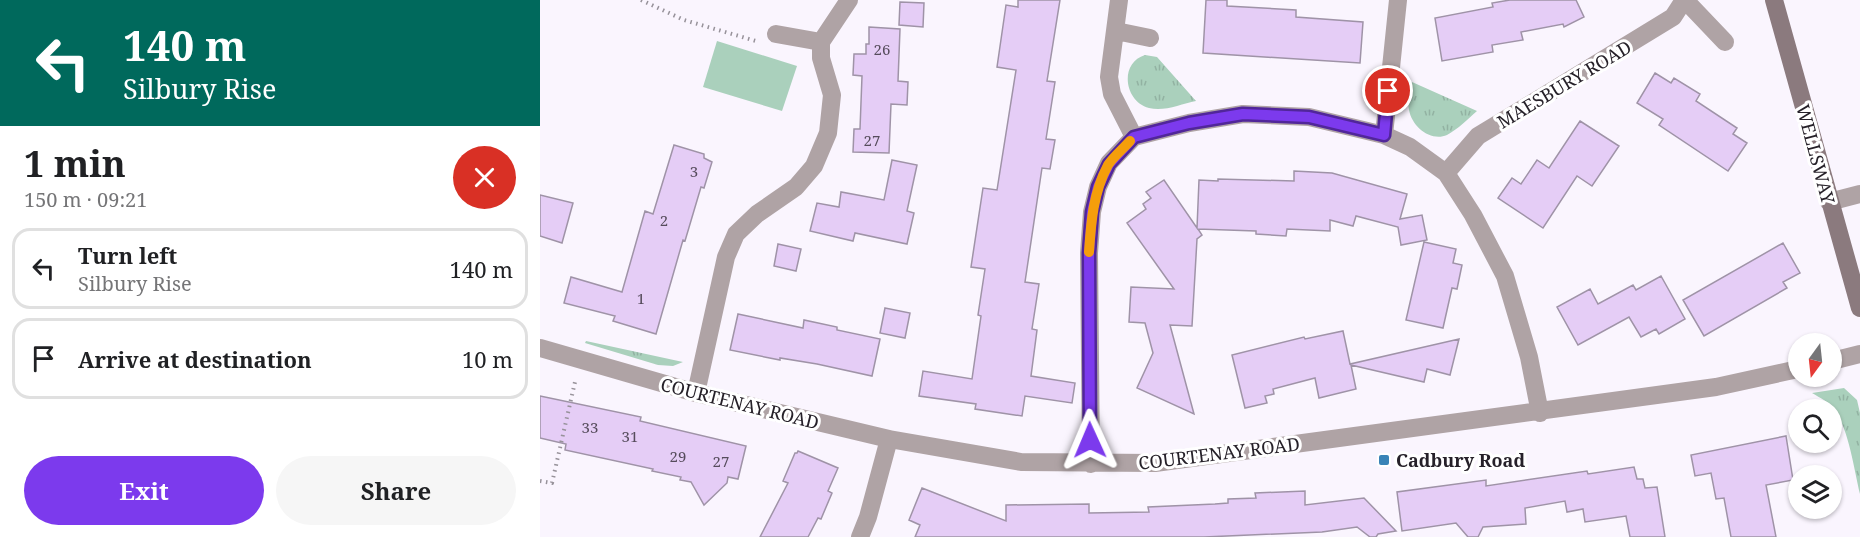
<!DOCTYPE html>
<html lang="en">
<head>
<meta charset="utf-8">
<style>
  body { margin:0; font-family:"Noto Serif",serif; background:#f6f6f6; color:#202124; height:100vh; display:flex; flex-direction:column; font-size:22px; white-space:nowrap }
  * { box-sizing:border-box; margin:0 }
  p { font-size:20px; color:#757577 }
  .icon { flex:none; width:33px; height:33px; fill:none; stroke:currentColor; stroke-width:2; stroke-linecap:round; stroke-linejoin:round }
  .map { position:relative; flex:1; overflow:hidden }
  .sheet { display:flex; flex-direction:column; background:#fff; width:540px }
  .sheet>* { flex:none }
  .banner { background:#00695c; color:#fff; overflow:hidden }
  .needle { width:39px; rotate:195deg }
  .controls { position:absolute; left:1248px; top:333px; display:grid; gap:12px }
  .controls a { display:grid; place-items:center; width:54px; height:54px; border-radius:50%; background:#fff; box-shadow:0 2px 4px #0004; font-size:30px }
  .pin { position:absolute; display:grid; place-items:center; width:51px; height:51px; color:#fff; margin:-26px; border:3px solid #fff; border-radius:50%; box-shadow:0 2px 6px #0007 }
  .me { position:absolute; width:66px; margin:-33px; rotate:359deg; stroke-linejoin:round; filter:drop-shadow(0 0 4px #0008) }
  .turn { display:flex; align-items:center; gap:21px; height:126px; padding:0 24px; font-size:27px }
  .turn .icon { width:78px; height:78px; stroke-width:2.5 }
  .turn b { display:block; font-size:42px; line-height:51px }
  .round { display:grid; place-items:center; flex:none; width:63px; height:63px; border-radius:32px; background:#f6f6f6 }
  .overview { display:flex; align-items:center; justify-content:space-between; height:102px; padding:0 24px }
  h1 { font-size:36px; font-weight:700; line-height:45px }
  .primary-button { display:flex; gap:12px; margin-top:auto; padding:12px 24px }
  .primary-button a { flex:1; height:69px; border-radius:36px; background:#7c3aed; color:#fff; font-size:24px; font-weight:700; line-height:69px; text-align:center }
  .primary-button a+a { background:#f6f6f6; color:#202124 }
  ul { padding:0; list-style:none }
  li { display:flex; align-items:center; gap:18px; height:81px; margin:0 12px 9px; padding:0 12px; border:3px solid #e0e0e0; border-radius:18px }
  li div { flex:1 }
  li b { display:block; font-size:22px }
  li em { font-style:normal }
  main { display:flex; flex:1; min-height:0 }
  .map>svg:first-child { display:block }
  .grass { fill:url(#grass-tufts) }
  .green { fill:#aad0bc }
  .building { fill:#e5cdf6; stroke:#9f93a7; stroke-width:1.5 }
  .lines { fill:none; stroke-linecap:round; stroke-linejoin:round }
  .path { stroke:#97929a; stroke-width:4; stroke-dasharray:1.5 4.5; stroke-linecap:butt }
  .street { stroke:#afa3a5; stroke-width:18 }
  .secondary { stroke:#8b7a7e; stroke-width:18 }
  .route-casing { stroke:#51269a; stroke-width:15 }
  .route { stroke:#7c3aed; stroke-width:10 }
  .slow { stroke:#f59e0b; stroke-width:10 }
  .poi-dot { fill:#3983b7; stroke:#fff; stroke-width:2 }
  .labels { text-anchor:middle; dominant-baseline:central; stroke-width:6; stroke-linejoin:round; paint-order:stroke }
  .number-label { font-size:15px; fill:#564c5c }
  .street-label { font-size:18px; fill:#262129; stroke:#fff }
  .poi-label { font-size:18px; font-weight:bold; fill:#262129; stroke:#fff; text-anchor:start }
</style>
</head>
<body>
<main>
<section class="sheet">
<div class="banner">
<div class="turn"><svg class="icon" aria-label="left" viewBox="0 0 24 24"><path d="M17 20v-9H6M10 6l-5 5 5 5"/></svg><div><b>140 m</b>Silbury Rise</div></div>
</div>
<div class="overview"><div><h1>1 min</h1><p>150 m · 09:21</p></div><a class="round" style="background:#d93025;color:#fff"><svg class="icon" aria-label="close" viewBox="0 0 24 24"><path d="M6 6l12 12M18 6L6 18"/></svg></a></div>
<ul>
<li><svg class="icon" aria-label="left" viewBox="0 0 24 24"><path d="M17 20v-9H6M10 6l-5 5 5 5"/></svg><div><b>Turn left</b><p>Silbury Rise</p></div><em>140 m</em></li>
<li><svg class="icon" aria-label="arrive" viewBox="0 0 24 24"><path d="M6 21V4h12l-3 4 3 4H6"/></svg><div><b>Arrive at destination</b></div><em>10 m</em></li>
</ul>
<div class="primary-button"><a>Exit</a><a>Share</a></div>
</section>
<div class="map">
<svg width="1320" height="537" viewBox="0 0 1320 537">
  <defs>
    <pattern id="grass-tufts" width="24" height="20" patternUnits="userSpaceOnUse" patternTransform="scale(1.5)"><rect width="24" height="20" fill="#aad0bc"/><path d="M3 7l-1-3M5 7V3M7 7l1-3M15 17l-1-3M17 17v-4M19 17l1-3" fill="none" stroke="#92b2a2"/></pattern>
  </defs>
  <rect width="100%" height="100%" fill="#faf5fe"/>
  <path class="grass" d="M605,55L617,57L656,101C641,104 624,112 609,108C584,101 579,63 605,55Z
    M872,82L937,111C928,119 918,129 907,135C891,142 872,127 869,110C867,101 870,91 872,82Z
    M46,341L143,362L133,366L118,365L45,343Z
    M1304,388L1317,400L1320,413V494C1314,469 1309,431 1295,410C1290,402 1280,398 1272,393Z"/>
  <path class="green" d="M177,41L257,66L242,111L163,87Z"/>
  <path class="building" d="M478,0H520L507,81L515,82L506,139L515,140L510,169L502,168L485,282L499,284L492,329L497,330L491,376L535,383L532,403L485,396L482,416L435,409L436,404L379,396L383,371L432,379L441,316L438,315L445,269L431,267L443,188L457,190L476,70L457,67L466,5L478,7Z
    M666,0H687V6L756,10V17L823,22L820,63L663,53Z
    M970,0H1036L1044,17L1024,27L1023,24L981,32L983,40L952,45L953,52L902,61L895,18L953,7L952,3Z
    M360,2L384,3L383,27L359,25Z
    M329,27L360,29L358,81L368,82L367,105L351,104L349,153L313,152L314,129H320L322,76L313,75L314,54H326V44H329Z
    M1115,73L1131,83L1134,78L1160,94L1156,101L1197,128L1193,134L1207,143L1188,171L1119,125L1123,119L1097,103Z
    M1040,121L1079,146L1052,186L1037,176L1003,228L958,198L972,178L981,184L997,160L1009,168Z
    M134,145L164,154V158L172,162L164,188L161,187L145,241L143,240L116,334L73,321L75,316L24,303L31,277L82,292L105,211L113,214Z
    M352,160L377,165L367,211L374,213L367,244L315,233L313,241L270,231L277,203L299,207L301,192L344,200Z
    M754,171L792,173L867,194L860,219L882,215L887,240L861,245L858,227L816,216L813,226L790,220V231L747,229L746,236L716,234V231L658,229L662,235L657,239L652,326L630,325L654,414L597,388L613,353L605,323L589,322L591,287L634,289L587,223L606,209L603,204L611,198L606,192L624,180L657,228L659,180L678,181V179L754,181Z
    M0,195L33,203L22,243L0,236Z
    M884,242L916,249L913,263L922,265L917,289L912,288L903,328L866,320Z
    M1243,243L1260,273L1243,282L1247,288L1164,336L1143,300Z
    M238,244L261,249L256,271L234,266Z
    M1121,276L1145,319L1119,334L1116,329L1101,337L1089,317L1038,345L1017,307L1050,289L1058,304L1093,285L1096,290Z
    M345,308L370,313L365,338L340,333Z
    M198,314L263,328L264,320L297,327V330L340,339L332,376L277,364L240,358V360L190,350Z
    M803,331L810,364L919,339L910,375L887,369L884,382L811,365L816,389L779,398L775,378L733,389L734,394L725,396L727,403L705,408L692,355L764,337L765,339Z
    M0,396L101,417L100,421L206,446L198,479L188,477L187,483L164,505L151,482L140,480L141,477L112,471L113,469L25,450L26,444L0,438Z
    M1246,436L1253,480L1226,485L1236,537H1191L1184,498L1176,499L1171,473L1155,476L1151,455Z
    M258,451L298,468L288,491L292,493L281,519L278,518L268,537H220L248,483L243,481L255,453H257Z
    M1094,467L1097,479H1103L1105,488L1117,487L1125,537H1090L1086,516L1045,522L1043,509L1027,512L1025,501L985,508L986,524L943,527L938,537H928L916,523L862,531L857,492L946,480V486L1047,471L1048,474Z
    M382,488L466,521V505L549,504V513L609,512L608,507L675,504L688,503V499L716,498L715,493L765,491V505L824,498L856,531L838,534L836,537H830L817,527L782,532L664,537H375L380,525L369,520Z"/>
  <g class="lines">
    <path class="path" d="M101,0L144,20L216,41
      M0,481L12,483L35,382"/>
    <path class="street" d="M579,0L569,77L572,94L594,137
      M1145,0L1185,42
      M576,31L610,38
      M236,34L281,42
      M844,135L858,0
      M906,173L938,136L1133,17L1144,0
      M1289,202L1320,194
      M0,348L156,393L349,439L481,462L615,463L1176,387L1258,369
      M1292,361L1320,354
      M156,393L186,257L196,234L217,214L256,187L274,166L288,133L292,95L281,58V42L309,0
      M551,464L549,253L552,212L558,187L569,163L594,137L649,123L703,114L769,117L844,135L870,147L906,173L933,215L965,276L989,357L1000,413
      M320,537L328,517L349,439"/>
    <path class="secondary" d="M1234,0L1320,308"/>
  </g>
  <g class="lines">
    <defs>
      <path id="route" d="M550,440L549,253L552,212L558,187L569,164L594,137L649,123L703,114L769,117L844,135L848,91"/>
    </defs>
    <use href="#route" class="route-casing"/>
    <use href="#route" class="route"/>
    <path class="slow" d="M549,252C551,222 553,193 568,165C574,156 583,149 590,141"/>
  </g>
  <rect class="poi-dot" x="838" y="454" width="12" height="12" rx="3"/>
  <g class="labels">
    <g class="number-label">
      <text x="342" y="49">26</text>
      <text x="332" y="140">27</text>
      <text x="154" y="171">3</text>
      <text x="124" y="220">2</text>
      <text x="101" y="298">1</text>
      <text x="50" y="427">33</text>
      <text x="90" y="436">31</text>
      <text x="138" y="456">29</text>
      <text x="181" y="461">27</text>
    </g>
    <g class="street-label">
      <text transform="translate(1024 84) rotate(-31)">MAESBURY ROAD</text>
      <text transform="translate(1276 154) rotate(75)">WELLSWAY</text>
      <text transform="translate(200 403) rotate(14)">COURTENAY ROAD</text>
      <text transform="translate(679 453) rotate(-7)">COURTENAY ROAD</text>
    </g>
    <g class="poi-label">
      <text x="856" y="460">Cadbury Road</text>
    </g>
  </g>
</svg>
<div class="controls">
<a><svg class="needle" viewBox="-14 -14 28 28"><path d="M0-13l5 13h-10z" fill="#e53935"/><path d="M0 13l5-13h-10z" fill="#757577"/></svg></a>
<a><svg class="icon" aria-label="search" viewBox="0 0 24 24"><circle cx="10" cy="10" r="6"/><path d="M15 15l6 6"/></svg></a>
<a><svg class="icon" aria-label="layers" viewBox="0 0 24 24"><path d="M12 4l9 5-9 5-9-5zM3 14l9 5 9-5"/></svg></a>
</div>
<div class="pin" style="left:848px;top:91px;background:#d93025"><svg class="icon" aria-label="arrive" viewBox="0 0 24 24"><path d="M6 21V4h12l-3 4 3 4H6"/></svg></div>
<svg class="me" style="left:550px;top:440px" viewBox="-20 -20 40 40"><path d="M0-17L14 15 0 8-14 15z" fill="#7c3aed" stroke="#fff" stroke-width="4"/></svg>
</div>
</main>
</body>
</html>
